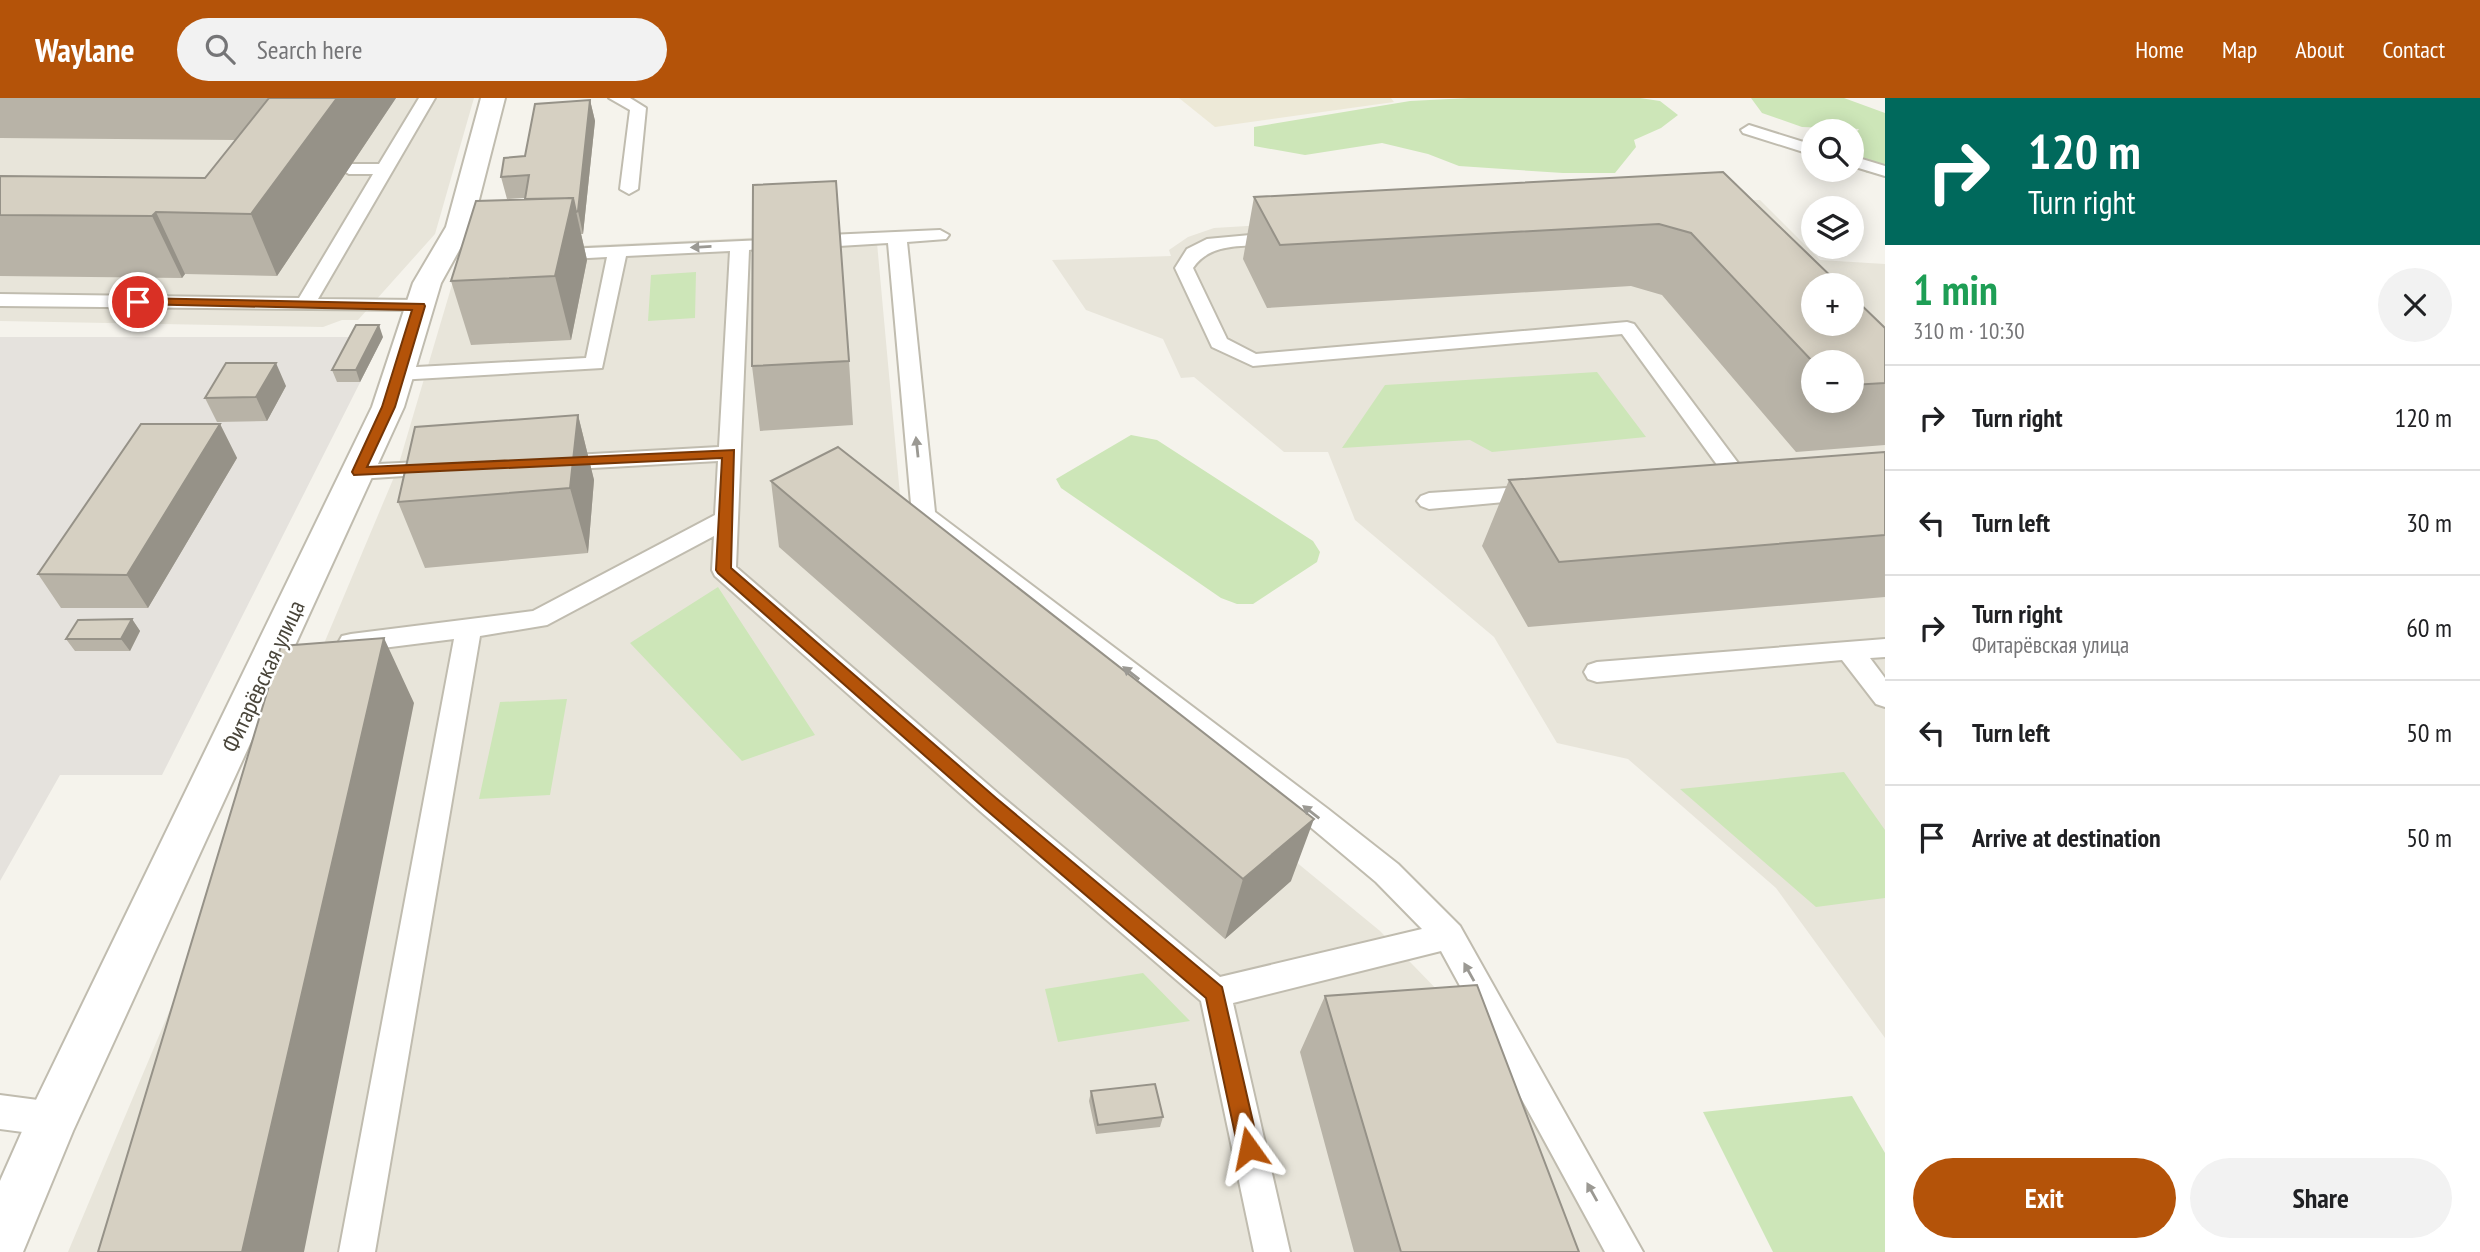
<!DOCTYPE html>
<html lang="en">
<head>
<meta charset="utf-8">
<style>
  body { margin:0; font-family:"PT Sans Narrow",sans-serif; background:#f2f2f2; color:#202124; height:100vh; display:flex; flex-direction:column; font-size:26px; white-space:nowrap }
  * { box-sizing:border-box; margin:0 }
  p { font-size:23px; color:#757577 }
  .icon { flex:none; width:38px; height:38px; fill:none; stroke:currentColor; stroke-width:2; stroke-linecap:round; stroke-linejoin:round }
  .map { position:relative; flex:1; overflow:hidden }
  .details { display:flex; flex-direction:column; background:#fff; width:595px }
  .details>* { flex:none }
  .top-card { background:#00695c; color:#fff; overflow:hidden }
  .buttons { position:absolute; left:1801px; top:21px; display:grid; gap:14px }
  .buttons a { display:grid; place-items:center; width:63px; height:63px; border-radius:50%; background:#fff; box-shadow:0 4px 18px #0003; font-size:35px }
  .pin { position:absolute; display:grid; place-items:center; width:60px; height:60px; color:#fff; margin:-30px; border:4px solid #fff; border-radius:50%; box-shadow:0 2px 7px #0007 }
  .me { position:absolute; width:77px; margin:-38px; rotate:348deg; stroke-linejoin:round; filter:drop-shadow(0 0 5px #0008) }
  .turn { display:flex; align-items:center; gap:24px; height:147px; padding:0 28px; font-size:32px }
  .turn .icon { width:91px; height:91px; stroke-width:2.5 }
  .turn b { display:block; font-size:49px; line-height:60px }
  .round { display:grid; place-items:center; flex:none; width:74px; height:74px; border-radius:37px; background:#f2f2f2 }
  .headline { display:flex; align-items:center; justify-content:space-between; height:119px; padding:0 28px }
  h1 { font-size:42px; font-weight:700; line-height:52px; color:#1e9e55 }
  .action { display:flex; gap:14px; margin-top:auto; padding:14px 28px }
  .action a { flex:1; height:80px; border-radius:42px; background:#b45309; color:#fff; font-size:28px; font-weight:700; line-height:80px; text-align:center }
  .action a+a { background:#f2f2f2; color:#202124 }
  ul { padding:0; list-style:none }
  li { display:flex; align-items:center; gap:21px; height:105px; padding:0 28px; border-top:2px solid #e0e0e0 }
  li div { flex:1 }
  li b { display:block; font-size:26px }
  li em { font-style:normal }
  header { display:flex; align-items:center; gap:42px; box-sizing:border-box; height:98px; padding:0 35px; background:#b45309; color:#fff }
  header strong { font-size:33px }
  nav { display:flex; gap:38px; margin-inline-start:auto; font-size:24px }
  .search { width:490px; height:63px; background:#f2f2f2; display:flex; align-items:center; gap:18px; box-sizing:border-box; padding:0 24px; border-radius:38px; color:#757577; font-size:26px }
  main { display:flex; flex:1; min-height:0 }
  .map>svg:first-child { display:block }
  .residential { fill:#e8e5da; fill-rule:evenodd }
  .industrial { fill:#e5e2dd }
  .education { fill:#ede9d7 }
  .green { fill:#cde6b8 }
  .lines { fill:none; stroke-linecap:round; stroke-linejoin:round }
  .lane-casing { stroke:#c0bcaf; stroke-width:4 }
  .street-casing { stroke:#c0bcaf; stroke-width:4 }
  .lane { fill:#fff; fill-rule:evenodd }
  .street { fill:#fff; fill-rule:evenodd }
  .wall { fill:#b8b3a7; fill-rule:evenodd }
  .shaded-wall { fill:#969288 }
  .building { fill:#d6d0c2; stroke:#969288; stroke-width:2 }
  .oneway { fill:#9b9993 }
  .route { fill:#b45309; stroke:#753606; stroke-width:2 }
  .labels { text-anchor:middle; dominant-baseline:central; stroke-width:5; stroke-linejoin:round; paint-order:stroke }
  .street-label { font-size:24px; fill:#49453a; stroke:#fff }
</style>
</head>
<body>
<header>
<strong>Waylane</strong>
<div class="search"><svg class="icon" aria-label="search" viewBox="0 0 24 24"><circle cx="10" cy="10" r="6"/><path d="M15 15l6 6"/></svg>Search here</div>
<nav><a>Home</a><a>Map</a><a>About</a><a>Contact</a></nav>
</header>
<main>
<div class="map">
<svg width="1885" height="1154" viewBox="0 0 1885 1154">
  <rect width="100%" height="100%" fill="#f5f3ec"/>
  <path class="residential" d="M0,0H474L435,136L358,222H342L323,229L0,223Z
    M1760,102L1820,162L1885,166V940L1776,790L1628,661L1557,645L1494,539L1355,422L1328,354H1284L1194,279L1181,280L1163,241L1086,212L1052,162L1171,158L1169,152L1188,139L1214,130L1657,104ZM1813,187H1852V226H1813ZM1813,264H1852V303H1813Z
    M876,134L900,397L925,459L1380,833L1508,965L1603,1154H68L397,372L462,153Z"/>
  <path class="industrial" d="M0,239H383L162,677H60L0,783Z"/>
  <path class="education" d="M1179,0H1391L1394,4L1215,29Z"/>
  <path class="green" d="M1469,0H1640L1660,3L1678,17L1661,30L1634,42L1636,49L1615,75H1563L1459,68L1428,56L1382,45L1305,57L1254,48V29L1410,3Z
    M1751,0H1844L1885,15V72L1867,75L1852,64V40L1859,31L1802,29L1762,15Z
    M696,174L695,220L648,223L651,177Z
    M1597,274L1646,339L1492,354L1470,342L1342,350L1385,287Z
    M1131,337L1157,342L1313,443L1320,454L1317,464L1253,506H1237L1221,500L1061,390L1056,381Z
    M718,489L815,637L742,663L630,545Z
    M567,601L550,697L479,701L500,604Z
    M1844,674L1885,732V800L1816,809L1680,691Z
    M1143,875L1190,923L1058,944L1045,891Z
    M1852,998L1885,1055V1154H1773L1703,1014Z"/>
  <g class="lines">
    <defs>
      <path id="lane" d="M419,0H435L318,201L419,202L426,204L429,208L426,212L0,208V196L299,200L373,76H349L340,71L349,66H379Z
        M609,0H630L646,10L638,91L629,96L620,91L630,12Z
        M1749,27L1813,47V57L1743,35L1741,32Z
        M1852,58L1885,68V78L1852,68Z
        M940,132L949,137L946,141L907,144L935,414L1328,711L1398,766L1460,828L1643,1154H1605L1441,853L1233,905L1290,1154H1254L1201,903L980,713L715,478L712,472L714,438L547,527L480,538L375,1154H339L454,541L351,554L342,552L338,545L342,538L351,536L533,513L715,417L718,363L556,372L548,370L545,365L548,360L556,358L719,349L730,153L626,158L602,270L398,282L391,280L388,276L391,272L398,270L586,260L607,159L551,162L544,160L542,156L544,152L764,142L766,146L764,150L749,152L736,469L1000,697L1220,879L1422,831L1376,784L1308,727L916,422L912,417L888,145L806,150L797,144L806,138Z
        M1282,134L1288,136L1291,140L1288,144C1256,152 1214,139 1193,170L1227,241L1256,256L1627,224L1634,226L1750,381L1747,386L1739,388L1731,386L1622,236L1253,268L1212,249L1175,170L1187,151L1207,141Z
        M441,363L449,365L452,370L449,375L358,381L350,379L347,374L350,369L358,367Z
        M1539,388L1547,390L1550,395L1547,400L1429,411L1421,408L1417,403L1421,398L1429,395Z
        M1885,541V559L1870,560L1885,580V609L1876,606L1842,562L1597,584L1588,581L1584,574L1588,567L1597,564Z
        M0,997L53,1004L65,1009L70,1021L65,1033L53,1038L0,1031Z"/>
      <path id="street" d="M481,0H505L472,129L441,185L404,309L73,1033L23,1154H0V1083L35,1004L372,309L413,185L446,129Z"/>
    </defs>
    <use href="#lane" class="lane-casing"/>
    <use href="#street" class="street-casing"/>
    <use href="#lane" class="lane"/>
    <use href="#street" class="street"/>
  </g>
  <path class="wall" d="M0,0H396L277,178L185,176L182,180L0,178V78L205,80L236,42L0,40Z
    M590,2L595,23L583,136H581L587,162L571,242L471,247L451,183L525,101V100L507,101L501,79Z
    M1723,74L1885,230V347L1796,354L1662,197L1631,188L1267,210L1243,161L1254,99ZM1813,264H1852V303H1813Z
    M383,239L360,284H337L332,272Z
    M849,263L853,327L760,333L752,268Z
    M286,288L267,323L217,324L205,300Z
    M578,317L594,382L588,455L425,470L398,404Z
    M220,326L237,360L148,510H61L38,476Z
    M1885,354V499L1528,529L1482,448L1509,382Z
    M771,383L1291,783L1225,841L779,449Z
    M132,521L140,533L130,553H75L66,541Z
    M1325,898L1579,1154H1354L1300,954Z
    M1091,993L1163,1019L1160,1029L1096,1036L1089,1003Z"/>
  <path class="shaded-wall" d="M337,0H396L277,178L251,116Z
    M590,2L595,23L583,136L578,113Z
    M573,100L587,162L571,242L555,178Z
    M156,114L185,176L182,180L152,118Z
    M379,227L383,239L360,284L356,272Z
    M276,265L286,288L267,323L256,299Z
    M578,317L594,382L588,455L570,390Z
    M220,326L237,360L148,510L127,477Z
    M132,521L140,533L130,553L121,541Z
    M384,540L414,605L304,1154H242Z
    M1314,721L1291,783L1225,841L1243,781Z"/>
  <path class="building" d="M269,0H337L251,116L156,114L152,118L0,117V78L205,80Z
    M590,2L578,113L576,114L573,100L525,101L529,77L501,79L504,60L525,58L535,6Z
    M1723,74L1840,187H1813V226H1852V198L1885,230V285L1852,287V264H1813L1691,135L1659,126L1280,147L1254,99Z
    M836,83L849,263L752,268L753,87Z
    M573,100L555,178L451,183L476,103Z
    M356,227H379L356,272H332Z
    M226,265H276L256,299L205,300Z
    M578,317L570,390L398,404L415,329Z
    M141,326H220L127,477L38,476Z
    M838,349L1314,721L1243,781L771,383Z
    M1885,354V437L1559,464L1509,382Z
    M132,521L121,541H66L78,522Z
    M384,540L242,1154H98L281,548Z
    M1477,887L1579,1154H1401L1325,898Z
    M1155,986L1163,1019L1098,1027L1091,993Z"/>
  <defs><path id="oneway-solid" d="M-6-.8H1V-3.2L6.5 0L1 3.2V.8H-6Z" transform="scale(1.75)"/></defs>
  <g class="oneway">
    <use href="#oneway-solid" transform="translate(701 149) rotate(177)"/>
    <use href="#oneway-solid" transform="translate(917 349) rotate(-96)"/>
    <use href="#oneway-solid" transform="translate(1131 575) rotate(-142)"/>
    <use href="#oneway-solid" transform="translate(1311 714) rotate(-142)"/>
    <use href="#oneway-solid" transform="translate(1469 874) rotate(-119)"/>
    <use href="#oneway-solid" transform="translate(1592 1094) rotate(-119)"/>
  </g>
  <path class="route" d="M138,200L424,206L425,208L395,309L367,369L734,352L731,470L996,700L1222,889L1259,1050L1256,1057L1249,1060L1241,1057L1238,1050L1206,900L984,710L718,475L716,472L722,360L354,377L352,374L382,309L412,212L134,206L133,204Z"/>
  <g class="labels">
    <g class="street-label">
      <text transform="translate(263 578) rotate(-65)">Фитарёвская улица</text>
    </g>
  </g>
</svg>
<div class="buttons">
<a><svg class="icon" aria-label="search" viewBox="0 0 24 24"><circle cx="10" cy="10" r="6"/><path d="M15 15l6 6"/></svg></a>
<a><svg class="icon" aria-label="layers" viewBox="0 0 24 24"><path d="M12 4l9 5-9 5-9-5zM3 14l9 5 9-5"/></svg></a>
<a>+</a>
<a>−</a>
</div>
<div class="pin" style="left:138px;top:204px;background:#d93025"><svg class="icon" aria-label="arrive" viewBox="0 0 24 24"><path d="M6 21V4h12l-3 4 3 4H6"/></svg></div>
<svg class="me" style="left:1249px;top:1050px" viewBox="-20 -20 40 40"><path d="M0-17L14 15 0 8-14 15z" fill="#b45309" stroke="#fff" stroke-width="4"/></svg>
</div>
<section class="details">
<div class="top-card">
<div class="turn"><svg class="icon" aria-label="right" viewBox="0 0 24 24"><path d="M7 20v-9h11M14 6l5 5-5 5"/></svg><div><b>120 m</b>Turn right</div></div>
</div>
<div class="headline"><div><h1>1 min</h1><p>310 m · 10:30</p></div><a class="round"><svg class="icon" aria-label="close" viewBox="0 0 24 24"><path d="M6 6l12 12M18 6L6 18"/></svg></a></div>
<ul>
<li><svg class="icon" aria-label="right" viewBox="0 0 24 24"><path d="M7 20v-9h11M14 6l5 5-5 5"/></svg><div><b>Turn right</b></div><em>120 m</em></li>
<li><svg class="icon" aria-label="left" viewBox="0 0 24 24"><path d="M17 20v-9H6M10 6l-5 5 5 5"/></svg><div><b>Turn left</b></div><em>30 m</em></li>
<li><svg class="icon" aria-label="right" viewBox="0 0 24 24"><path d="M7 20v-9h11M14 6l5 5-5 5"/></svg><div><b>Turn right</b><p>Фитарёвская улица</p></div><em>60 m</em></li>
<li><svg class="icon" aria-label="left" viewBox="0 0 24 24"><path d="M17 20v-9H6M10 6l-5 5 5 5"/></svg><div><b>Turn left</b></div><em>50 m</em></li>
<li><svg class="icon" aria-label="arrive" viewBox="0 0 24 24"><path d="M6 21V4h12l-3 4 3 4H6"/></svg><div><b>Arrive at destination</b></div><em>50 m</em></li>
</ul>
<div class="action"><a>Exit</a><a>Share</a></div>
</section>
</main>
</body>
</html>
